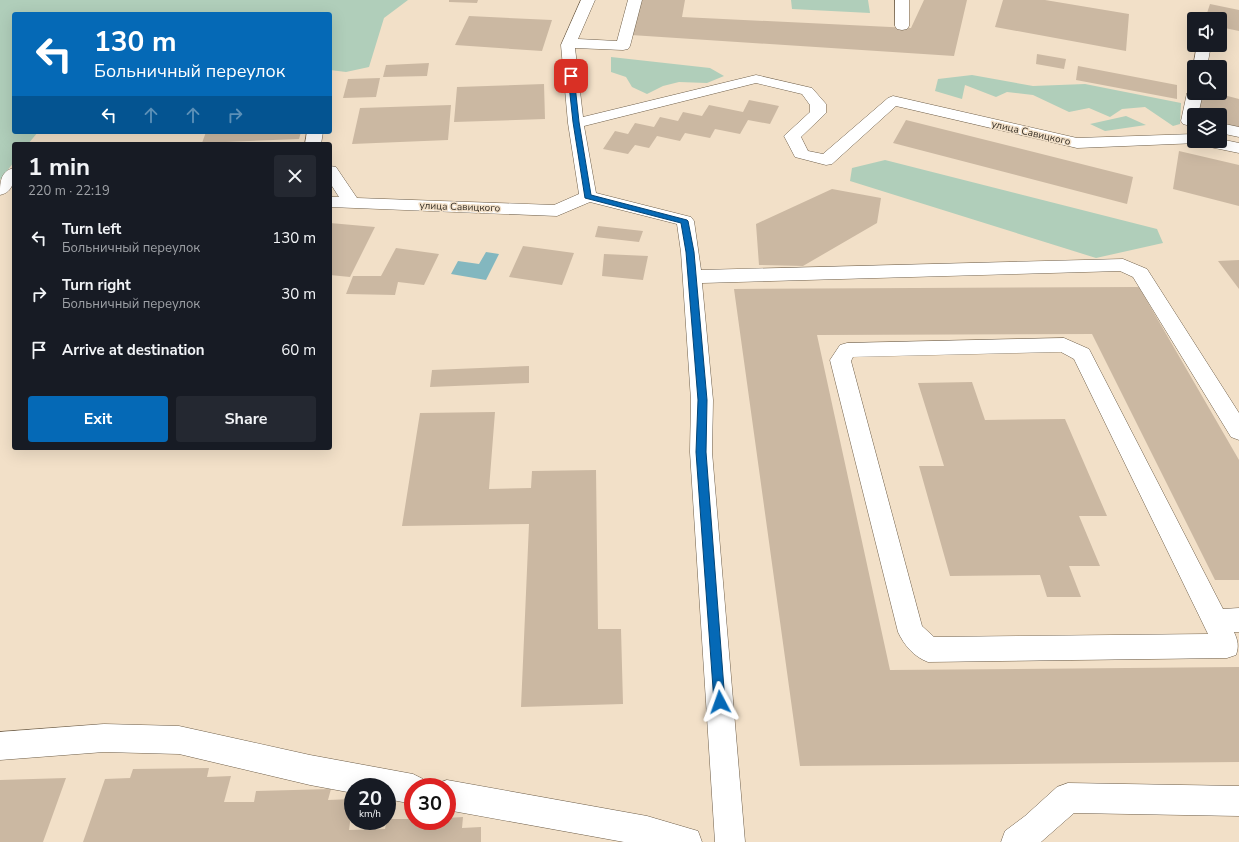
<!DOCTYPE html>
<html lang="en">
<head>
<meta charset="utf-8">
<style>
  body { margin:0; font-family:"Nunito Sans",sans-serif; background:#242831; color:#f1f3f6; height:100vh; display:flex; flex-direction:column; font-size:15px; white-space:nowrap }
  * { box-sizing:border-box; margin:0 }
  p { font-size:13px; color:#9ea1a6 }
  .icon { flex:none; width:22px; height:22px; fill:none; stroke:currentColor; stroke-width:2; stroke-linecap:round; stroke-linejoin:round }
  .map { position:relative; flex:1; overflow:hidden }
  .details { position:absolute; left:12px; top:142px; width:320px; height:308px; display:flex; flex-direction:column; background:#171b24; border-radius:4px; box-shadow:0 4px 16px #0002 }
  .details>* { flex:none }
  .hud { position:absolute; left:12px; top:12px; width:320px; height:122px; border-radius:4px; box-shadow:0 4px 16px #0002; background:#0569b6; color:#fff; overflow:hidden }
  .controls { position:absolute; left:1187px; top:12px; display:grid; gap:8px }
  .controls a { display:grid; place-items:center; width:40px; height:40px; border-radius:4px; background:#171b24; box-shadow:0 4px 16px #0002; font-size:20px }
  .speed { position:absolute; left:344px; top:778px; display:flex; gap:8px; font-size:20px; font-weight:700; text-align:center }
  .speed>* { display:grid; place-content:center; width:52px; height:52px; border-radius:50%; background:#171b24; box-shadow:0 4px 16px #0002; line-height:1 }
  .speed small { font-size:10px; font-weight:400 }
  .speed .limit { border:6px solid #d22; background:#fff; color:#111 }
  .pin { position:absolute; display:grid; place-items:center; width:34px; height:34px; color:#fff; margin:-17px; border-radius:8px; box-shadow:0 2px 6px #0006 }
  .me { position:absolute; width:44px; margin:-22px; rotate:356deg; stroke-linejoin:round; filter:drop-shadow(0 0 3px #0008) }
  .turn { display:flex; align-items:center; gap:14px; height:84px; padding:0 16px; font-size:18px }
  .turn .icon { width:52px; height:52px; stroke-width:2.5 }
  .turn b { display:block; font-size:28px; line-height:34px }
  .lanes { display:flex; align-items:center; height:38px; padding:0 16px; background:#0003; justify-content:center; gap:20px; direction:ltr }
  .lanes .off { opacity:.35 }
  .round { display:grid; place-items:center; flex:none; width:42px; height:42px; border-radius:4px; background:#242831 }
  .overview { display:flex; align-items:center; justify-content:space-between; height:68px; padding:0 16px }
  h1 { font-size:24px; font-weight:700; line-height:30px }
  .cta { display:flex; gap:8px; margin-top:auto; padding:8px 16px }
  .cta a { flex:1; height:46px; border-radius:4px; background:#0569b6; color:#fff; font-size:16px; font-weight:700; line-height:46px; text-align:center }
  .cta a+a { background:#242831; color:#f1f3f6 }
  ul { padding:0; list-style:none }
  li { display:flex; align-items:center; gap:12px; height:56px; padding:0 16px }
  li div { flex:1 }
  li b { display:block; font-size:15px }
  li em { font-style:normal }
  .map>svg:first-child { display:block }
  .green { fill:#b0ceba }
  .water { fill:#83b7bf }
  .building { fill:#cbb8a2 }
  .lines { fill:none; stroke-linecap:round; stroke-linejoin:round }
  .minor-casing { stroke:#6f5f4a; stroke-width:1 }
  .minor { fill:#fff; fill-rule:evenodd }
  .route { fill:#0569b6; stroke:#034476 }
  .labels { text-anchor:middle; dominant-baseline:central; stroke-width:3; stroke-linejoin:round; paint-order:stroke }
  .far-street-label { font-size:10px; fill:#362f26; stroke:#f2e0c8 }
</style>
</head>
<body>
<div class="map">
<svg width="1239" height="842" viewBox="0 0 1239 842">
  <rect width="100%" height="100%" fill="#f2e0c8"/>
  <path class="green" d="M0,0H408L384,18L369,67L346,72L330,70V14H14V132H38L28,144H14V162L0,180Z
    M791,0H868L870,13L792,9Z
    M611,57L710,68L724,76L707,83L679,82L663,86L647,94L632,87L626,77L611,72Z
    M972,75L1033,86L1085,84L1181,103L1180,124L1173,126L1145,107L1122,109L1110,117L1089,108L1069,112L1033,95L1007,92L996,97L965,85L962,99L935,91L938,79Z
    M1126,116L1146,125L1105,131L1090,124Z
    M885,160L1157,229L1163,243L1096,258L850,181L852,168Z"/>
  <path class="water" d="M486,252L499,254L486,280L451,274L458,261L479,264Z"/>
  <path class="building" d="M449,0H478L477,3L449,2Z
    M640,0H685L682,17L911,28L924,0H967L954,56L631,35Z
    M1003,0H1045L1129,14L1126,51L995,27Z
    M1210,4L1239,10V31L1220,27V19H1205Z
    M469,16L552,20L542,51L455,45Z
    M1037,54L1066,59L1064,69L1036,64Z
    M429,63L427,76L383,77L386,65Z
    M1078,66L1177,85V99L1076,80Z
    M380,78L376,97L343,98L348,79Z
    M544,84L545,119L454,122L457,87Z
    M1202,93H1216L1239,99V128L1220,123V115H1196Z
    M749,100L779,106L770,124L748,120L740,134L715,129L710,138L685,133L680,141L657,136L649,148L635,145L628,154L603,149L615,131L628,134L635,123L654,127L660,117L678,121L683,112L702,116L709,105L743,112Z
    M451,105L448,140L352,144L360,108Z
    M906,120L1133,177L1127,204L893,143Z
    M206,132H301L299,139L202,143Z
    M1179,151L1239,165V206L1173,189Z
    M832,189L881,198L877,223L803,266L759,265L756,224Z
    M330,223L375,227L350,277L330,275Z
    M598,226L643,231L639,242L595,237Z
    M523,246L574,253L562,285L509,277Z
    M396,248L439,254L424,285L398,282L395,295L346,294L353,276H381Z
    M604,254L648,256L643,280L602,276Z
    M1239,260V289L1218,261Z
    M1139,287L1239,460V580H1215L1092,334L817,335L890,670L1239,667V762L800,766L734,289Z
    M529,366V383L430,387L432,370Z
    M972,382L985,420L1065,419L1107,516H1079L1100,566H1069L1081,597H1047L1040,575L950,576L919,466H944L918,383Z
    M495,412L489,489L531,488L532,471L596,470L598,629H621L623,704L521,707L529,524L402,526L420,413Z
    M209,768L207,777L231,776L224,802H254L256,791L331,789L328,800L353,799L349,830L385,829L387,819H413V821H447V818L463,817L462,828L481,827V842H83L105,779L130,778L133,769Z
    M66,778L43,842H0V780Z"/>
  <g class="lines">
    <defs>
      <path id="minor" d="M581,0H595L578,39L617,41L628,0H642L630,46L628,49L623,50L575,48L583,117L756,75L812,88L826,104V113L801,137L808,151L823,154L888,98L893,96L1077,138L1194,134V141H1220V139L1239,143V153L1205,146L1198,143L1077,148L896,106L832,164L826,165L795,157L784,136L810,112V105L802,94L756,83L584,126L596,193L691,217L694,221L701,270L1123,259L1147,269L1239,413V440L1231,437L1133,277L1120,271L702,283L713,400L712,452L745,842H715L690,452L691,400L681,252L677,224L590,202L557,216L330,207V197H339L330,183V166L336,167L357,198L554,205L579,194L568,123L561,45Z
        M895,0H909V26L907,29L902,30L897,29L895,26Z
        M1197,45H1211L1207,67H1194V69L1193,67Z
        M1194,89V93H1203L1198,115H1194V127L1183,124L1181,121L1187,93L1190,90Z
        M1220,123L1239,127V137L1220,133Z
        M307,132H323L321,144H305Z
        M14,168C14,180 14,192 0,195C0,183 0,171 14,168Z
        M1064,338L1089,349L1223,609L1239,608V632H1234C1238,641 1239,646 1236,655L1227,658L928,662C914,657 904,645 898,632L830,360L840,345L847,343ZM1061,352L1074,359L1208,634L934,637L922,626L851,361L853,357Z
        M104,724L179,726L310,755L413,774L423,779L427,787H413V804L387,799V787H353V793L310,785L179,754L104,752L0,760V732Z
        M447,780L647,816L698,831L702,842H624L447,810V787H435L436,784Z
        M1068,783L1239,786V816L1074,813L1041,842H1001L1005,831L1025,816L1057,787Z"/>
    </defs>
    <use href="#minor" class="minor-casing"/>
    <use href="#minor" class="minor"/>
  </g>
  <path class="route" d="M571,74L574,76L579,122L591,195L687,220L688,221L694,252L707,400L706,452L725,702L724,706L720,707L716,706L714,702L696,452L698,400L686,252L681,223L585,198L573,122L568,76Z"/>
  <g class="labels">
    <g class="far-street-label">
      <text transform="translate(1031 133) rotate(13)">улица Савицкого</text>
      <text transform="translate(460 207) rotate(2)">улица Савицкого</text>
    </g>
  </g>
</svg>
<div class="controls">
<a><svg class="icon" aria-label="sound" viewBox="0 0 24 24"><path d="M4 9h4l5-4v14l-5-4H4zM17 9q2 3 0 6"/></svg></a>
<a><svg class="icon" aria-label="search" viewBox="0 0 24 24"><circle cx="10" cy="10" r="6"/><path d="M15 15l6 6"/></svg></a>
<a><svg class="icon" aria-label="layers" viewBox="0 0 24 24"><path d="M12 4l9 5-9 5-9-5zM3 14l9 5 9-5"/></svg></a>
</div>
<div class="speed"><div>20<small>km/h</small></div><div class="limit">30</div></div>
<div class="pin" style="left:571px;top:76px;background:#d93025"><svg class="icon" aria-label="arrive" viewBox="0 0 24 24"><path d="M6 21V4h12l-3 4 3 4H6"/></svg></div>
<svg class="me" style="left:720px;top:702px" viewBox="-20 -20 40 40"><path d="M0-17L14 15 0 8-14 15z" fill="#0569b6" stroke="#fff" stroke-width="4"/></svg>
<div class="hud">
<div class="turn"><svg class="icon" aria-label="left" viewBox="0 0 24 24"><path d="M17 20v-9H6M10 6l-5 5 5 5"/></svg><div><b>130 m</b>Больничный переулок</div></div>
<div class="lanes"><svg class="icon" aria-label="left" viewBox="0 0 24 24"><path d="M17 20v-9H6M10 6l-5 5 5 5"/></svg><svg class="icon off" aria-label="ahead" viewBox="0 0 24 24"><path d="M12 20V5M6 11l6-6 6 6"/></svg><svg class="icon off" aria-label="ahead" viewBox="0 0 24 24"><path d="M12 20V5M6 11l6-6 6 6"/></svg><svg class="icon off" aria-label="right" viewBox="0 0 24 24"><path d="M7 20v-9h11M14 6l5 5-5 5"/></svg></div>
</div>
<section class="details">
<div class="overview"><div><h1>1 min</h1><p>220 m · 22:19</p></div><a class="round"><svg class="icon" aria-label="close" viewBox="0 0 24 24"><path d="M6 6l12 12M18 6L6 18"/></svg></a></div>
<ul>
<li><svg class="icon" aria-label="left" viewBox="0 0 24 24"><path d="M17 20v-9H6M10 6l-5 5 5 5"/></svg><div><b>Turn left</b><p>Больничный переулок</p></div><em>130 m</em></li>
<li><svg class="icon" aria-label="right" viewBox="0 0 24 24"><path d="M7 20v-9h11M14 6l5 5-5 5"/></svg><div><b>Turn right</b><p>Больничный переулок</p></div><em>30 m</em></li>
<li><svg class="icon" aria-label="arrive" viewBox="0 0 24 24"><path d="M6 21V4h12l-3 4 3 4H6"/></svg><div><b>Arrive at destination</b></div><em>60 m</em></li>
</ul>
<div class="cta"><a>Exit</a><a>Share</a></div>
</section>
</div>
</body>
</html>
